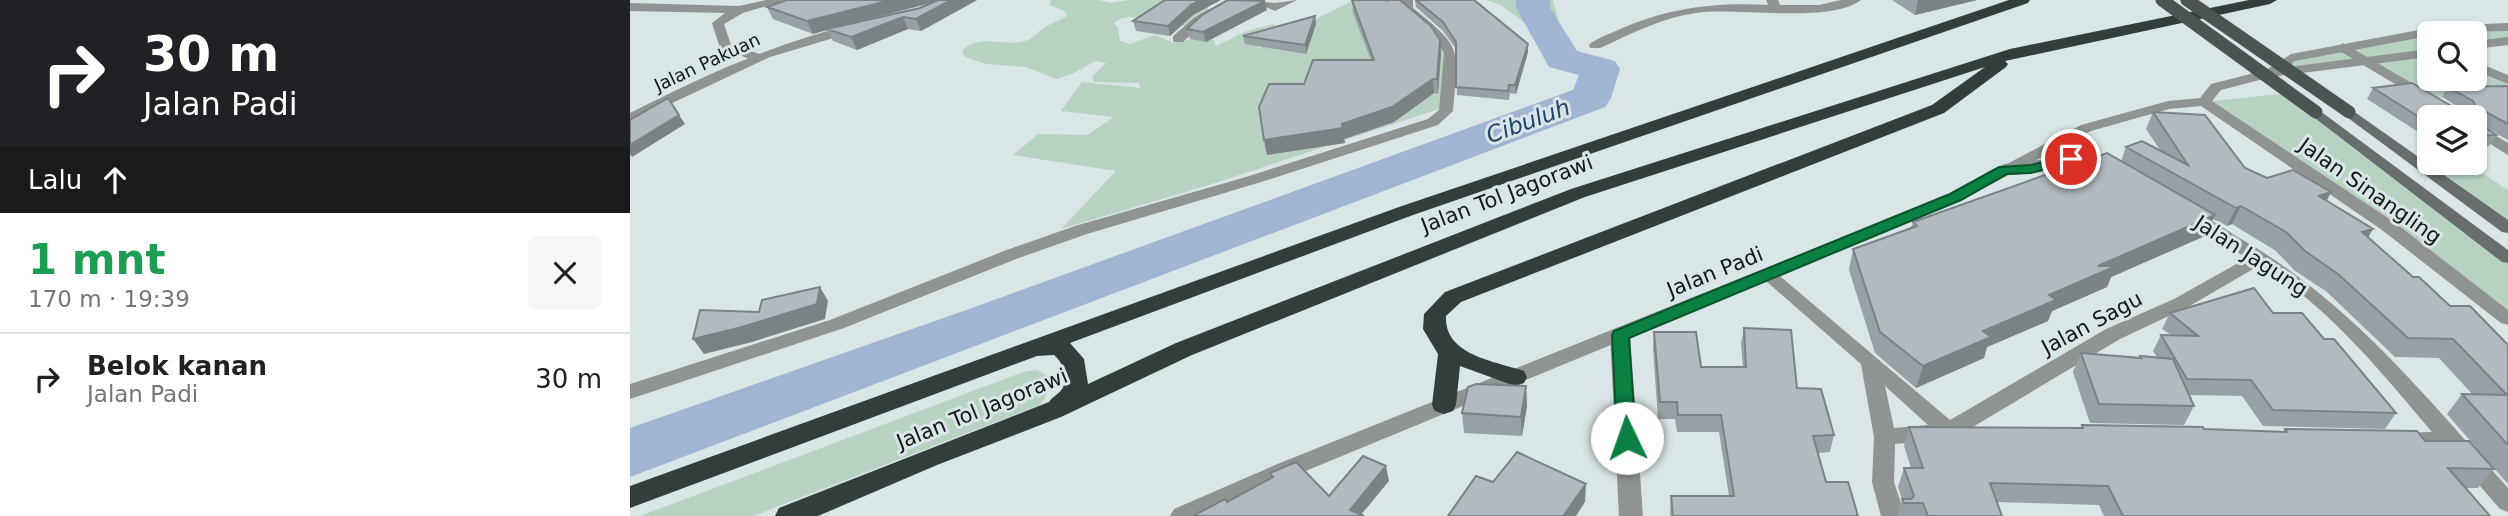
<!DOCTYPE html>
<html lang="id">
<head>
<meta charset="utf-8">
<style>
  body { margin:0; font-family:"DejaVu Sans",sans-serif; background:#f6f6f6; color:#202124; height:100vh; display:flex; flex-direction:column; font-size:26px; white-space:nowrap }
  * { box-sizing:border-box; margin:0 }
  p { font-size:23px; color:#757577 }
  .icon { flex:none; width:38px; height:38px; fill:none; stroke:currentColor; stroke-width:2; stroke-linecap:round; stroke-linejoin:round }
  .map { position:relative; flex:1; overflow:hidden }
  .drawer { display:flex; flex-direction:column; background:#fff; width:630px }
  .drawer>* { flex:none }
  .top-card { background:#202124; color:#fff; overflow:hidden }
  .tools { position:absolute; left:1787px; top:21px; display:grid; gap:14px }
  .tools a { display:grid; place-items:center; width:70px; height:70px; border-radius:10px; background:#fff; box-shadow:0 2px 5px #0004; font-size:35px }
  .pin { position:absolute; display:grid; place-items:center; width:60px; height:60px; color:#fff; margin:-30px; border:4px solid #fff; border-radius:50%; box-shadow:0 2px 7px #0007 }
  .me { position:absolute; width:77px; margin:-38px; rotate:357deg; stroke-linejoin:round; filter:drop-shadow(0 0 5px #0008) }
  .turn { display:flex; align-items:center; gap:24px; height:147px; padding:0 28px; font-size:32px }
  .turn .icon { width:91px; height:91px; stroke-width:2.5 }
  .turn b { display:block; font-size:49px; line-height:60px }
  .then { display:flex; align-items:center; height:66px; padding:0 28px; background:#0003; gap:14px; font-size:26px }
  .round { display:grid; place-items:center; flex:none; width:74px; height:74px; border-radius:10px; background:#f6f6f6 }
  .head { display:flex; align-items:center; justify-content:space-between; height:119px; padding:0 28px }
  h1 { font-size:42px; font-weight:800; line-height:52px; color:#1e9e55 }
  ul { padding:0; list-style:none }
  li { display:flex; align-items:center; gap:21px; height:91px; padding:0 28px; border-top:2px solid #e0e0e0 }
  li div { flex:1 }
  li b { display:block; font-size:26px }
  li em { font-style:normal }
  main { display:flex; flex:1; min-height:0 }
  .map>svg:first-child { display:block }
  .green { fill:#b8d2c2 }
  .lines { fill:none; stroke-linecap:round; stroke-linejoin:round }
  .river { fill:#9fb5d1; fill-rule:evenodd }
  .minor { fill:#8f9493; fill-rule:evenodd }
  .tertiary { fill:#8f9493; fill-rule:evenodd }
  .secondary { fill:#676e6d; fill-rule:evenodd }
  .motorway { fill:#333e3c; fill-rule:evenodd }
  .primary-bridge { stroke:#4b5452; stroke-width:13 }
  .wall { fill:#97a0a5; fill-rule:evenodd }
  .shaded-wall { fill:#7b8286 }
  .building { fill:#b0bac0; stroke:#7b8286; stroke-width:2 }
  .route { fill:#0b8043; stroke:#07532c; stroke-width:2 }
  .labels { text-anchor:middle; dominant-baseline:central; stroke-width:6; stroke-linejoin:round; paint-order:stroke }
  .far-street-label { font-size:18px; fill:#131718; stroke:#d9e5e7 }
  .street-label { font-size:21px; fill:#131718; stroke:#d9e5e7 }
  .water-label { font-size:23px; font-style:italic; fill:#24446b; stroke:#d9e5e7 }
</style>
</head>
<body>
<main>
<section class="drawer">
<div class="top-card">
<div class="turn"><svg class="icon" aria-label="right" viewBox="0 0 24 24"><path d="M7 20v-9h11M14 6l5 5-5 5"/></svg><div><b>30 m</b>Jalan Padi</div></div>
<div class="then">Lalu<svg class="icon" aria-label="ahead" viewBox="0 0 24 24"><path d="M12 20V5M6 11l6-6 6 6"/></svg></div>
</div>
<div class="head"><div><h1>1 mnt</h1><p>170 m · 19:39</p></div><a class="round"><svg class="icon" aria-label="close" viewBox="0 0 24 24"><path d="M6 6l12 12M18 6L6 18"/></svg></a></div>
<ul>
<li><svg class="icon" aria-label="right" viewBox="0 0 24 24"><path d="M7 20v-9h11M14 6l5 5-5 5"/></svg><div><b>Belok kanan</b><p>Jalan Padi</p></div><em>30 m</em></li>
</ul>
</section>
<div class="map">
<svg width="1878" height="516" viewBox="0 0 1878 516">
  <rect width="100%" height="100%" fill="#d9e5e7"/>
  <path class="green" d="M421,0H468L481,3L499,0H556L577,6L580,11L557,26C536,25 498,9 484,23L488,28L490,41L500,44L525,35L544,43L569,38L584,40L586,46L617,31L644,24L649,30L625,50L724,0L787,27L820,56L818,106L579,185L431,229L486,171L383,155L408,134L457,135L484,117L431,111L452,82L510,88L509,83L464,82L462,76L476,63L466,61L442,74L426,79L396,67L356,64L335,57L332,51C349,32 374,48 395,41C405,38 409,30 417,26C424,22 431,20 437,16L434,11L420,5Z
    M856,0H923L929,22L899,26L871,5Z
    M1878,27V41L1845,46L1844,33H1799V79H1844L1845,66L1878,81V107L1864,97L1800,98L1739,61L1641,73L1661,58L1809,30Z
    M1659,93L1878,258V319L1574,102Z
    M1796,163H1837L1878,190V228Z
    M406,370L417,375C419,387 419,396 409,405L123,516H10L393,372Z"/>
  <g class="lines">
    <path class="river" d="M886,0H920V8L947,51L985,61L990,69L981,98L975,107L0,477V428L342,308L943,90L949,75L919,67L886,8Z"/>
    <path class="minor" d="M136,0H157L113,13L94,24L101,45L130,54V60L125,61L90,48L82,23L95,13L0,11V3L109,6Z
      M596,0H611L573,23L553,42H543V36L565,17Z
      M619,0L645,3L667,0L645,11Z
      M771,0H783V8C834,49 828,48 823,111L808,125L628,183L457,234L386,259L214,328L0,399V384L200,320L374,251L445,226L616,177L798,119L809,110L814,53L804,38L773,12Z
      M1136,0H1148L1150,5H1189L1211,0H1231C1199,24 1108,7 1066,13C1031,18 1001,34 970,48H960L959,45C966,38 978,35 988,30C1037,8 1084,2 1138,5Z
      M1713,43L1835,114L1837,117H1820L1708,50L1707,47Z
      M1844,61L1878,75V84L1844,70Z
      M1844,123L1878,143V155L1844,134Z
      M1454,155L1472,159L1488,168L1480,173C1471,170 1463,165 1453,164C1432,163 1381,184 1366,169L1374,164Z
      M1561,212C1579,216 1597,231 1613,240C1721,303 1795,396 1878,488V512L1870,509L1817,448L1762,445L1759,439L1762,433L1802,432C1751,372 1698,306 1630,265L1558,307L1490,339L1326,437L1318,439L1310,436L1301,441L1265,444L1264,482L1275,516H1251L1242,482L1244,437L1231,364L1129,275L1138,269L1144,271L1320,420L1476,329L1544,299L1617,258L1555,221L1553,217L1555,213ZM1255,386L1298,425L1264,428Z
      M990,329L997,330L1000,335L1013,516H989L980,335L983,330Z"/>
    <path class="tertiary" d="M1878,23V31L1799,33V36L1665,61L1658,67L1799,49V57L1641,77L1591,90L1582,101L1764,222L1878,310V325L1871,323L1752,230L1571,106L1539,109L1461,131L1332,200L666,475L575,516H540L544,509L650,463L1320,194L1451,125L1538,101L1570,98L1581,84L1636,70L1661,54L1810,26Z
      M223,24L227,25V31L140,57L0,123V113C72,76 144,44 223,24Z
      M1878,37V45L1844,49V41Z"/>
    <path class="secondary" d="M1686,108L1878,250V263L1872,262L1681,115V109Z
      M1719,108L1878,220V233L1872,232L1714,115V109Z"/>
    <path class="motorway" d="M1379,0H1400L1398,3L783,215L440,343L454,359L458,384L546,343L941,189L1380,49L1619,0H1647L1640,4L1375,61L1378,64L1376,67L1314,113L831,302L816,316C814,355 864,361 894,371L897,377L894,383L885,386L830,366L826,405L823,411L814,414L805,411L802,405L808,354L793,329L794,314L815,292L1302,105L1355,67L955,197L562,355L431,417L307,465L188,516H145L149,508L419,402C422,397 429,394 432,389C439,379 433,362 424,355L407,356L0,508V486L769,207Z"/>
    <path class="primary-bridge" d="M1532,0L1686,112
      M1557,0L1719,112"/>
  </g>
  <path class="wall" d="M157,0H347L291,31L278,29L227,50L203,41L197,30L183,34L143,19L137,7ZM301,3L290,8L240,19L267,12Z
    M722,0L810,40L811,54L808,94L804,93L764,122L714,139L715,143L637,155L674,84L741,60L723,13Z
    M785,0H844L898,52L886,94L880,93L879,100L827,95L826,49L813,31L786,7Z
    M1262,0H1347L1285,15Z
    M637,10L576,42L560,39L557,29Z
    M563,15L540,36L506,31L503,21Z
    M685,16L686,24L676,54L615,44L613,36Z
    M1878,86V140L1848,123L1866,135L1859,146L1844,147V117H1799V139L1737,99L1743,88L1825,108H1830L1812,97L1818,87Z
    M1523,112L1615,168L1637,178L1701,192L1697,201L1783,277L1820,306L1878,345V484L1817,414L1832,394L1843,395L1809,358L1765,357L1697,292L1664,270L1646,251L1602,224L1597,226L1583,219L1575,236L1481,277L1477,287L1422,311L1418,321L1357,347L1354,358L1286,388L1245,353L1219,270L1223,249L1281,228L1283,222L1491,161L1496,147L1530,150L1516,129Z
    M1540,313H1643L1694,339L1766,413L1755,429L1633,426L1612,396L1560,395L1564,406L1554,425L1460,423L1443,372L1451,353L1509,358L1510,356L1527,357L1523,351L1531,335H1541L1532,329Z
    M1114,328L1167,388L1204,435L1200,452L1188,453L1196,482L1228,516H1040L1041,496H1099L1089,432H1047L1045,419H1028L1023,348L1024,332L1071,367H1113L1111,344Z
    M896,386L897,406L892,436L834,433L832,413Z
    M1452,425L1653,432L1655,429L1795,441L1864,469L1848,488H1835L1860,516H1474L1469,505L1367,502L1372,516H1267L1272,499L1268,487L1274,468H1281L1274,446L1279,427L1450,428Z"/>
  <path class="shaded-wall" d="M261,0H312L199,29H197V30L183,34L177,21Z
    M321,0H347L291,31L286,19Z
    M570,0H591L563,15L540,36L538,26L561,5Z
    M1288,0H1347L1285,15Z
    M635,1L637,10L576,42L573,32Z
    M685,16L686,24L676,54L675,45Z
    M273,17L278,29L227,50L221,37Z
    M810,40L811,54L808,94L807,79Z
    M898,44V52L886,94L885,85Z
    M803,79L804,93L764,122L714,139L715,143L637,155L634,140L712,124Z
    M49,115L55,124L2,157L0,154V145Z
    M1701,192L1691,210L1689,196Z
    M1611,206L1602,224L1597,226L1606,208Z
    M1585,215L1575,236L1481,277L1477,287L1422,311L1418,321L1357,347L1354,358L1286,388L1293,366L1353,331L1468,266Z
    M1743,229L1732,248V232Z
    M190,287L198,301L195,319L122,342L74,354L63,339Z
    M896,386L897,406L892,436L891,417Z
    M756,466L759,481L730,516L720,510Z
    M956,484L955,502L946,516H933Z"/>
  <path class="building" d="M157,0H261L177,21L137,7Z
    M308,0H321L286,19L273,17L221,37L197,29L290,8Z
    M535,0H570L561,5L538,26L503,21Z
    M598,0L635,1L573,32L557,29L572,15Z
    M722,0H755L757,1L759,0H770L801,26L810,40L807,79H803L762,107L712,124L713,128L634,140L629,107L639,84H674L683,60H744Z
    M786,0H844L898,44L885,85H879L878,91L826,87V42L813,22Z
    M685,16L675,45L613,36Z
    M1782,83L1825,108H1844L1846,106L1843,101L1818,87L1878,86V124L1852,110L1848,112V123L1866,135L1844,136V117H1799V123L1743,88Z
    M38,98L49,115L0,145V120Z
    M1523,112L1575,115L1615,168L1637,178L1663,170L1701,192L1689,196L1743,229L1732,232L1783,277H1789L1820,306H1840L1878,345V445L1832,394L1877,395L1823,339L1778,338L1708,274L1675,251L1656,232L1611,206L1606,208L1496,147L1512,141L1558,165Z
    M1477,153L1585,215L1468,266H1486L1419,295L1426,300L1353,331L1361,337L1293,366L1250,332L1223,249L1287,226L1283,222Z
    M190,287L187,304L112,327L63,339L70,310L129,312L132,300Z
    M1624,288L1643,313H1672L1694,339H1704L1766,413L1643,410L1621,380L1557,379L1531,335L1568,336L1540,313Z
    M1114,328L1161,330L1167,388L1191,389L1204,435L1183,436L1196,482H1218L1228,516H1043L1041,496H1104L1091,415H1048L1047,402H1030L1024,332H1066L1071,367H1116Z
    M1451,353L1511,358L1510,356L1543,359L1564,406L1469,404Z
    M846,384L896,386L891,417L832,413L838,387Z
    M1452,425L1573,427L1574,429L1657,432L1655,429L1787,431L1795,441H1839L1864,469L1818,468L1860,516H1493L1478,486L1360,483L1372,516H1298L1293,503H1274L1272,499H1281L1284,496L1274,468H1293L1279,427L1453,428Z
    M887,452L956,484L933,516H818L846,476L863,482Z
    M733,456L756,466L720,510L734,516H563L595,499L597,502L643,477L640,473L666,462L699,496Z"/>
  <path class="route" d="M1441,155L1446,156V162L1401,173L1377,174L1331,200L999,338L1006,438L1004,444L997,446L990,444L987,438L982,335L984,331L1320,194L1369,167L1401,165Z"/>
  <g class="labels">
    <g class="far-street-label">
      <text transform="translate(77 62) rotate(-25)">Jalan Pakuan</text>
    </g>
    <g class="street-label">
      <text transform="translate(1740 191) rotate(35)">Jalan Sinangling</text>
      <text transform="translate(877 194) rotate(-21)">Jalan Tol Jagorawi</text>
      <text transform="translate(1621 256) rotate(33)">Jalan Jagung</text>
      <text transform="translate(1085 272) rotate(-22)">Jalan Padi</text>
      <text transform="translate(1462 323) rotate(-28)">Jalan Sagu</text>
      <text transform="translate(352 409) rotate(-22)">Jalan Tol Jagorawi</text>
    </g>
    <g class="water-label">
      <text transform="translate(898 121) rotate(-20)">Cibuluh</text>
    </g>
  </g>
</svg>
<div class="tools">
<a><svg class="icon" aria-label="search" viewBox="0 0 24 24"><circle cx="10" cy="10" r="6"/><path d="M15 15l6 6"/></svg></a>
<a><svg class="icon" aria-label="layers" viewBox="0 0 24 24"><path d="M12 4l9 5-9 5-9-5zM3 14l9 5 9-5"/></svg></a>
</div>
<div class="pin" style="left:1441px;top:159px;background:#d93025"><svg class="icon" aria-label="arrive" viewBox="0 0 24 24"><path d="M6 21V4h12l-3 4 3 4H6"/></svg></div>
<svg class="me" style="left:997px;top:438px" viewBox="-20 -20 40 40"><circle r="19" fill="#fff"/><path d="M0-13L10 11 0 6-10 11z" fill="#0b8043"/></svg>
</div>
</main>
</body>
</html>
